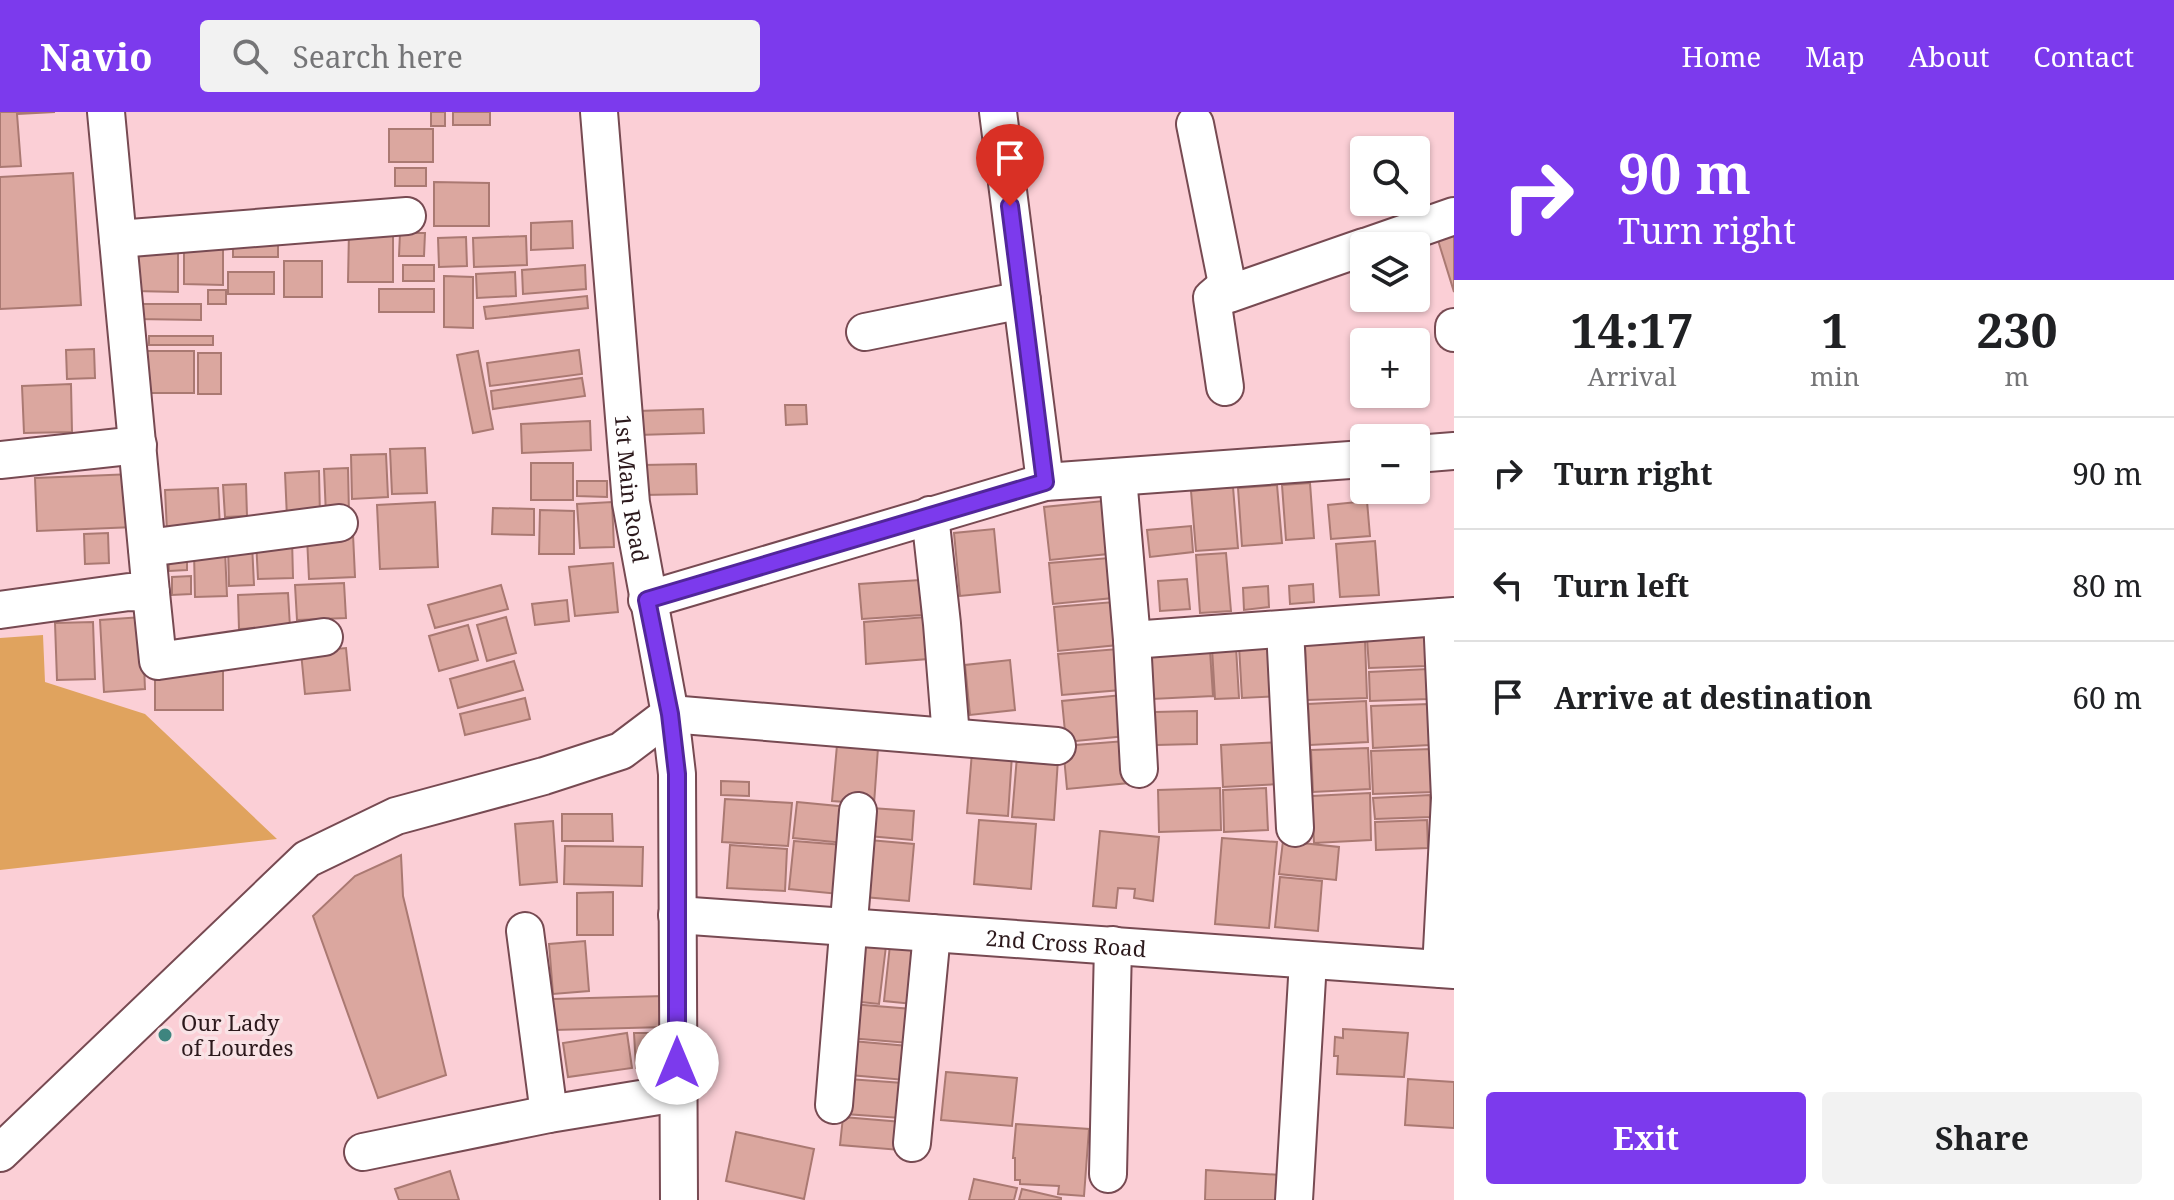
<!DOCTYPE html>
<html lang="en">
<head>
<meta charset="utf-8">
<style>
  body { margin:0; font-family:"Noto Serif",serif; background:#f2f2f2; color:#202124; height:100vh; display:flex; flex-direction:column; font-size:30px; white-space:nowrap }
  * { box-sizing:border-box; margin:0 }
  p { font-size:26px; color:#757577 }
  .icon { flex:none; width:44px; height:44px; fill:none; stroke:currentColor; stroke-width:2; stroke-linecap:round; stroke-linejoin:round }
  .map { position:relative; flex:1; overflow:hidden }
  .details { display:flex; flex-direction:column; background:#fff; width:720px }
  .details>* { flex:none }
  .hud { background:#7c3aed; color:#fff; overflow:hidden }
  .buttons { position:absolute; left:1350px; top:24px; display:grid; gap:16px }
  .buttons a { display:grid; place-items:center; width:80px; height:80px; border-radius:8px; background:#fff; box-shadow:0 2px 6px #0004; font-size:40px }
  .pin { position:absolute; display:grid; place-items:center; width:68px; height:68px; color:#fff; margin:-82px -34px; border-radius:50% 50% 50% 0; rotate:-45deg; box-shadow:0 0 8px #0007 }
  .pin .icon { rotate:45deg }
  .me { position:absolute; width:88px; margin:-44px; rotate:0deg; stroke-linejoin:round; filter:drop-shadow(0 0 6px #0008) }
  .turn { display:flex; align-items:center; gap:28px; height:168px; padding:0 32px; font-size:36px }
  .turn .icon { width:104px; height:104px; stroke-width:2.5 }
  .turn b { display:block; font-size:56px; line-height:68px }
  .eta { display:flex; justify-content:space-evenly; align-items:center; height:136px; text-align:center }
  .eta b { font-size:48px; font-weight:700; line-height:56px }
  .cta { display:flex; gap:16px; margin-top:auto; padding:16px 32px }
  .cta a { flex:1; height:92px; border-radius:8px; background:#7c3aed; color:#fff; font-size:32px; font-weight:700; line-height:92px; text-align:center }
  .cta a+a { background:#f2f2f2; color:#202124 }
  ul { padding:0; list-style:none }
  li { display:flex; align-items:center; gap:24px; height:112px; padding:0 32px; border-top:2px solid #e0e0e0 }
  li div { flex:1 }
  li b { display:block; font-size:30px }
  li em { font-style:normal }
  header { display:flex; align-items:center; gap:48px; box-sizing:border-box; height:112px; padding:0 40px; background:#7c3aed; color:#fff }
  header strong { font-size:38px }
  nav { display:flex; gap:44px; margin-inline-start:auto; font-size:28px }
  .search { width:560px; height:72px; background:#f2f2f2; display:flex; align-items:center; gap:20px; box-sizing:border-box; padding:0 28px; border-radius:8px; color:#757577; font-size:30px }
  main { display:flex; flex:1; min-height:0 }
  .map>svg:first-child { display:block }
  .green { fill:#e0a35e }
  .building { fill:#dba79f; stroke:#aa7972; stroke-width:2 }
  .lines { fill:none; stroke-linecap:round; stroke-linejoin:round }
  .minor-casing { stroke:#774a52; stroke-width:40 }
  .minor { stroke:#fff; stroke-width:36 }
  .route-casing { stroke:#51269a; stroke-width:20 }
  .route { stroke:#7c3aed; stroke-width:14 }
  .poi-dot { fill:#3e857f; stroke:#f9e3e6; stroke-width:3 }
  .labels { text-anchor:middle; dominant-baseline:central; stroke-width:7; stroke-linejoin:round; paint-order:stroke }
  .street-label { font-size:22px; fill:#2c191c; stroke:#f9e3e6 }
  .poi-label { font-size:22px; fill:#2c191c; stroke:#f9e3e6; text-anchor:start }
</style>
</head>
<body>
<header>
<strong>Navio</strong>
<div class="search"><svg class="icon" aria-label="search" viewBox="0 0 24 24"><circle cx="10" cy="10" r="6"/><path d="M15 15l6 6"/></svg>Search here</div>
<nav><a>Home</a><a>Map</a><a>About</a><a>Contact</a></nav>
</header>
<main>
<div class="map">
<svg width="1454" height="1088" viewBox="0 0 1454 1088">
  <rect width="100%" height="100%" fill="#fbcfd6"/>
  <path class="green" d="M43,523L45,570L145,602L277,727L0,758V526Z"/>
  <path class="building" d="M0,0H55L17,2L21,54L0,55Z
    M431,0H445V14H431Z
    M453,0H490V13H453Z
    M389,17H433V50H389Z
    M395,56H426V74H395Z
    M73,61L81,193L0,197V65Z
    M434,70L489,71V114H434Z
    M572,109L573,136L531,138V111Z
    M349,118H393V170H348Z
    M1454,120V180L1437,125Z
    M400,121H425L424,144H399Z
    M526,124L527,153L474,155L473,126Z
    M466,125L467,154L439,155L438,126Z
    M233,128H278V145H233Z
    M184,132H223V173L184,172Z
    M134,133L178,134V180L134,179Z
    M284,149H322V185H284Z
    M403,153H434V169H403Z
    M585,153L586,177L523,182L522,158Z
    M228,160H274V182H228Z
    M515,160L516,184L477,186L476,162Z
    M444,164L473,165V216L444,215Z
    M379,177H434V200H379Z
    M208,178H226V192H208Z
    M587,184L588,196L486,207L484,195Z
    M136,192H201V208L136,207Z
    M149,224H213V233H149Z
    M94,237L95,266L67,267L66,238Z
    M579,238L582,262L490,274L487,251Z
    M146,239H194V281H145Z
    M478,239L493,317L473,321L457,243Z
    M198,241H221V282H198Z
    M582,266L585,284L493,297L491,279Z
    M71,272L72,320L24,321L22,274Z
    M785,293H806L807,312L786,313Z
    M703,297L704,321L638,323L637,299Z
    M590,309L591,338L522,341L521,312Z
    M425,336L427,381L392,382L390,337Z
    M386,342L388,385L352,387L351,343Z
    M531,351H573V388H531Z
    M696,352L697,382L643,383V353Z
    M348,356L349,402L326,403L324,357Z
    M319,359L320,405L287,406L285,361Z
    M133,362L135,415L37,419L35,366Z
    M577,369H607V385L577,384Z
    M1310,371L1314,426L1286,428L1282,373Z
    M246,372L247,404L225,405L223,373Z
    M1277,373L1282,431L1242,434L1238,376Z
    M1233,375L1238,436L1196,439L1191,379Z
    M218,376L220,416L167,419L165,378Z
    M1103,389L1108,442L1050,448L1044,395Z
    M1367,389L1370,424L1331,427L1328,393Z
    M435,390L438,455L380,457L377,393Z
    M612,390L614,435L580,436L577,392Z
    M493,396L534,397V423L492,422Z
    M540,398L574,399V442H539Z
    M1191,414L1193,440L1150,445L1147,418Z
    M994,417L1000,480L960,484L954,421Z
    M108,421L109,451L85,452L84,422Z
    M353,422L355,465L309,467L307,425Z
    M292,426L293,466L258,467L256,428Z
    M1375,429L1379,483L1340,485L1336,432Z
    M252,432L254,473L229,474L228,434Z
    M225,438L227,484L195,485L194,440Z
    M168,441H187V458L169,459Z
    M1226,441L1231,499L1200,501L1196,443Z
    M1109,446L1113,486L1053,492L1049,451Z
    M613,451L618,500L575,504L569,455Z
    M191,464V482L172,483V465Z
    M1187,467L1190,497L1160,499L1158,469Z
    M920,468L922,503L862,507L859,472Z
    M344,471L346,506L297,508L295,473Z
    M1313,472L1314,490L1290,492L1289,474Z
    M501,473L508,497L435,516L428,493Z
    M1268,474L1269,495L1244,498L1243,476Z
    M288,481L290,515L239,517L238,483Z
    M567,488L569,509L535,513L532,492Z
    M1114,490L1118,533L1058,539L1054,495Z
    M142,505L145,577L104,580L100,508Z
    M506,505L516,541L487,549L477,513Z
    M926,505L928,547L866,552L864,510Z
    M93,510L95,567L57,568L55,511Z
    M468,513L478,548L439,559L429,524Z
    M1425,523L1426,554L1369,556L1367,526Z
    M1365,528L1367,586L1307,588L1305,530Z
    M1277,532L1280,584L1242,586L1239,534Z
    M1236,535L1239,586L1215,587L1212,536Z
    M346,536L350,578L305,582L301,540Z
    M1118,537L1121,578L1062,583L1058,542Z
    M1210,539L1213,584L1152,587L1150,542Z
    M1010,548L1015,598L970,603L965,553Z
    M514,549L523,578L458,596L450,567Z
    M155,557H223V598H155Z
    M1428,557L1429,587L1370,589L1369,560Z
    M1122,583L1126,624L1066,630L1062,589Z
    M525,586L530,607L465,623L460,602Z
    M1366,589L1368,630L1310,633L1308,592Z
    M1429,592L1430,633L1373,636L1371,594Z
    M1197,599V632L1156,633L1155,600Z
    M1125,629L1129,671L1067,677L1063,634Z
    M1280,630L1281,672L1223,675L1221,633Z
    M837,633L878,636L874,692L832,689Z
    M1368,636L1370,677L1313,680L1311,638Z
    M1432,637L1434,680L1373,682L1371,639Z
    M972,640L1012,643L1008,704L967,701Z
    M1017,644L1058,647L1054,708L1012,705Z
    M721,669L749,670V684L721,683Z
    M1220,676L1221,718L1159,720L1158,678Z
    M1266,676L1268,718L1224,720L1223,678Z
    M1370,681L1371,728L1314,731L1312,684Z
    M1430,683L1431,705L1375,707L1373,686Z
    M725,687L792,691L788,734L722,730Z
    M797,690L848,695L845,731L793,726Z
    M871,696L914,699L912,728L869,724Z
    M562,702H612L613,729H562Z
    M979,708L1036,712L1031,777L974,772Z
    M1427,708L1428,736L1376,738L1375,710Z
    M553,709L557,770L520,773L515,712Z
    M1100,719L1159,725L1153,789L1134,786L1135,777L1118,776L1116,796L1093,794Z
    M1222,726L1277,730L1269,816L1215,812Z
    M869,728L914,732L909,789L864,785Z
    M794,729L844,733L839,782L789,777Z
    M1283,729L1339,735L1336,768L1279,762Z
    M730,733L787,737L785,779L727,776Z
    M565,734L643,735L642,774L564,772Z
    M401,743L403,784L446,963L378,986L313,804L355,764Z
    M1280,765L1322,769L1318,819L1275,815Z
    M613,780V823H577V781Z
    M585,829L589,879L553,882L549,832Z
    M859,831L886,834L879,892L852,889Z
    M890,833L919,837L913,892L884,889Z
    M664,884L665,915L554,918L553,887Z
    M851,892L912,897L909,931L849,926Z
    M1343,917L1408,921L1404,965L1337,962L1338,944H1334L1335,925L1343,926Z
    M627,921L632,956L568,965L563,931Z
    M634,921H666L664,953L636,956Z
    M852,929L908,934L905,968L850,963Z
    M946,960L1017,966L1012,1014L941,1008Z
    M848,967L903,971L901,1006L845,1002Z
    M1408,967L1454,970V1016L1405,1013Z
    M843,1005L902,1010L900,1038L840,1033Z
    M1016,1012L1089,1017L1084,1084L1058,1082L1059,1074L1020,1072V1068H1015V1046H1013Z
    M736,1020L814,1037L804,1087L726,1069Z
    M1206,1058L1281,1063L1279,1088H1205Z
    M450,1059L459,1088H399L395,1077Z
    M974,1067L1017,1076L1014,1088H969Z
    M1022,1077L1061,1086V1088H1019Z"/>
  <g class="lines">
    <defs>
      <g id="minor">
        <path id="s1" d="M599,0L631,391L670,602L677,662L679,1088"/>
        <path d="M998,0L1045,370"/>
        <path d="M1195,12L1229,182L1364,135"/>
        <path d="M118,127L407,104"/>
        <path d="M1368,134L1454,104"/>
        <path d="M1219,180L1212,186L1225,275"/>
        <path d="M1454,215V221"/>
        <path d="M865,220L1022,188"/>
        <path d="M1416,342L1454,339"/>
        <path d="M0,348L138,333"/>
        <path d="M1118,365L1132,528L1139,657"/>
        <path d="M930,403L942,512L951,625"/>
        <path d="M147,436L339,411"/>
        <path d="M151,481L158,549L324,525"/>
        <path d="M647,488L1045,370L1364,347"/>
        <path d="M0,498L129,480L151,481L106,0"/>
        <path d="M1285,517L1295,716"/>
        <path d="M1132,528L1454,504"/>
        <path id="s2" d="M677,803L1454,858"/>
        <path d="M525,819L549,1002"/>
        <path d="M1441,857L1450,686L1442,505"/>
        <path d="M834,993L858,699"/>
        <path d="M912,1031L932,821"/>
        <path d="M363,1040L549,1002L677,981"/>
        <path d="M0,1041L307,747L396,704L544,664L621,639L670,602L1057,634"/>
        <path d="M1108,1062L1113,833"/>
        <path d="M1294,1088L1308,849"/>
      </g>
    </defs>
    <use href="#minor" class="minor-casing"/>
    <use href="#minor" class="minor"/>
  </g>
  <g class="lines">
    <defs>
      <path id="route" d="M677,951V662L670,602L647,488L1045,370L1010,94"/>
    </defs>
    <use href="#route" class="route-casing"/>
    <use href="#route" class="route"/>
  </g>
  <circle class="poi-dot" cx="165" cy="923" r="8"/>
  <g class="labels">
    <g class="street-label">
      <text stroke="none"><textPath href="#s1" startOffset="378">1st Main Road</textPath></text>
      <text stroke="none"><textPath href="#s2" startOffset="390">2nd Cross Road</textPath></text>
    </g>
    <g class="poi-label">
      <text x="181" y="910">Our Lady<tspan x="181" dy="25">of Lourdes</tspan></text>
    </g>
  </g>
</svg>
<div class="buttons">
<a><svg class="icon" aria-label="search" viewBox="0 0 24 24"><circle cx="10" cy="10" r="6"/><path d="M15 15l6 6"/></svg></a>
<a><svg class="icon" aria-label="layers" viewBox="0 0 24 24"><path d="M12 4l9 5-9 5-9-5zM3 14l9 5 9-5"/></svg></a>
<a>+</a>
<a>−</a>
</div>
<div class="pin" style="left:1010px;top:94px;background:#d93025"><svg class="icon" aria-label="arrive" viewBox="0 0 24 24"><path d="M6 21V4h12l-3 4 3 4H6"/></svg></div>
<svg class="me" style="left:677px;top:951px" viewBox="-20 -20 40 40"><circle r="19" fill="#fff"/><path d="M0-13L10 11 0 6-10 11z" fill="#7c3aed"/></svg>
</div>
<section class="details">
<div class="hud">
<div class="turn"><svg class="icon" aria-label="right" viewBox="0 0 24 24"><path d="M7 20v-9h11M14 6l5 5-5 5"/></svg><div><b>90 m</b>Turn right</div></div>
</div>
<div class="eta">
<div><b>14:17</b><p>Arrival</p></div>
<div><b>1</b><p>min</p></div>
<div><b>230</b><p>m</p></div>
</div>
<ul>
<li><svg class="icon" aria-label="right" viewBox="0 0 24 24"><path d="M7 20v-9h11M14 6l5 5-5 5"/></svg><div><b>Turn right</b></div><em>90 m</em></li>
<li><svg class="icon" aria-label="left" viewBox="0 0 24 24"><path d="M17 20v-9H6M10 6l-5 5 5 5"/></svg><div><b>Turn left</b></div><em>80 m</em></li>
<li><svg class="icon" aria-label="arrive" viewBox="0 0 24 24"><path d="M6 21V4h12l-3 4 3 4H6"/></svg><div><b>Arrive at destination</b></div><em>60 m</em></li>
</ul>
<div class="cta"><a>Exit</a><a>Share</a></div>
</section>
</main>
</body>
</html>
